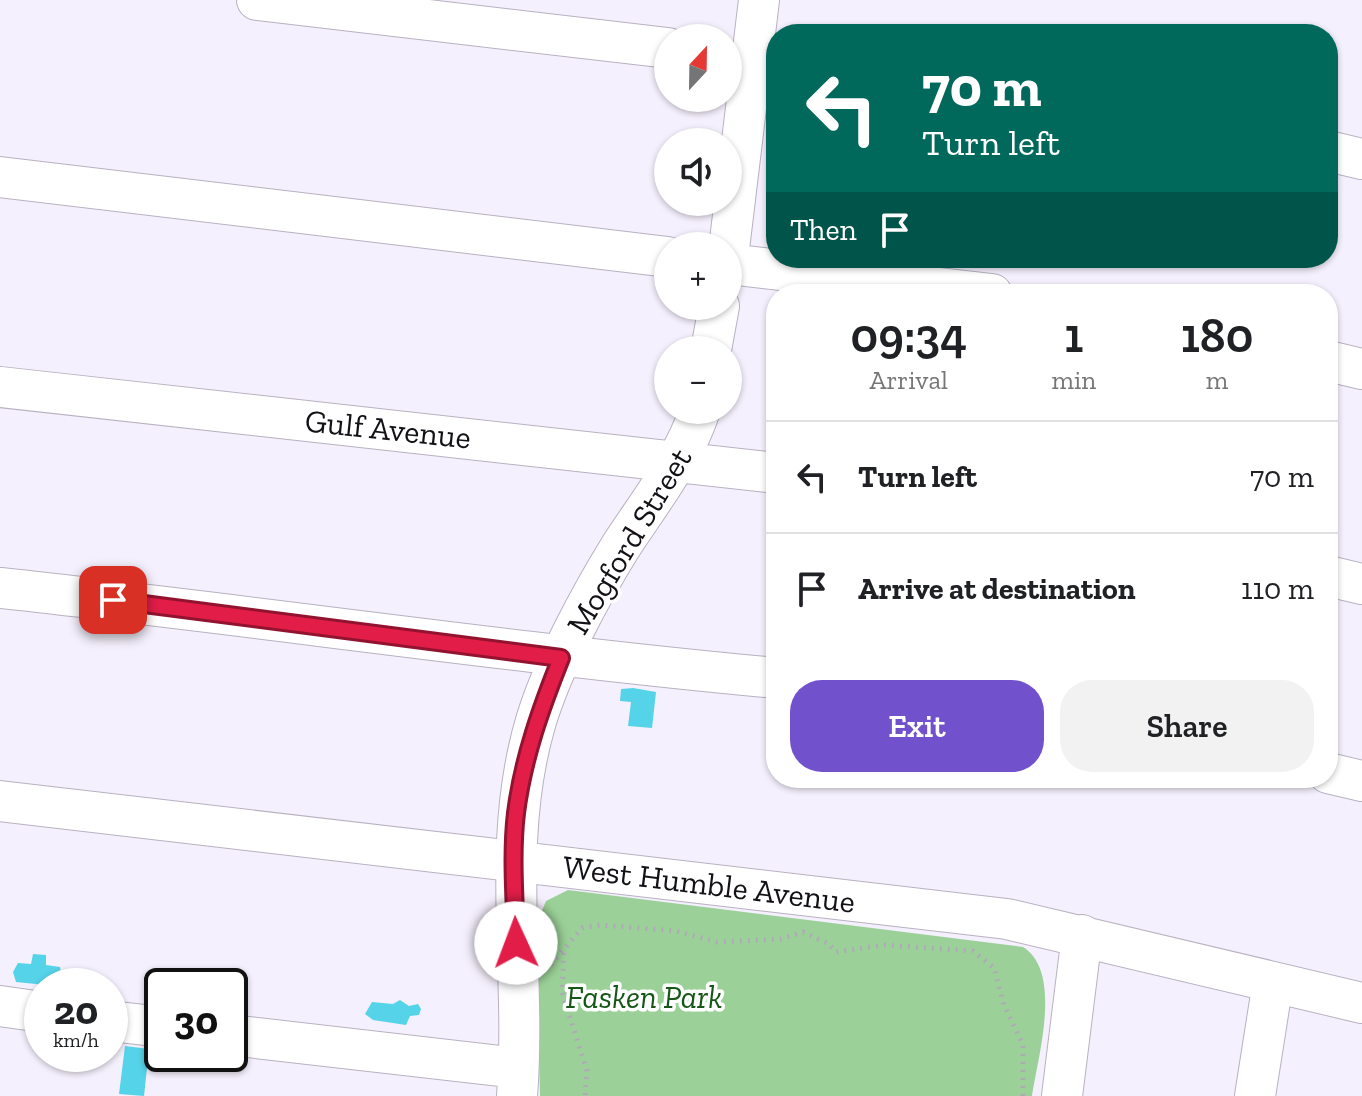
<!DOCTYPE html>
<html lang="en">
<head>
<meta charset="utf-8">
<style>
  body { margin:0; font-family:"Zilla Slab",serif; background:#f2f2f2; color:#202124; height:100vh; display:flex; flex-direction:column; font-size:30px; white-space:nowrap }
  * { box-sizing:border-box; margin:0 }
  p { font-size:26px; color:#757577 }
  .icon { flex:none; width:44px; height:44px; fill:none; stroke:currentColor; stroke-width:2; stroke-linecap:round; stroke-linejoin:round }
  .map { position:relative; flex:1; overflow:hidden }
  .drawer { position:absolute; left:766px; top:284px; width:572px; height:504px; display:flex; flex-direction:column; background:#fff; border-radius:32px; box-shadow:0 2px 6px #0004 }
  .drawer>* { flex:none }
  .guide { position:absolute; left:766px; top:24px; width:572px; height:244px; border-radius:32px; box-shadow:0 2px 6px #0004; background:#00695c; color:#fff; overflow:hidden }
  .needle { width:52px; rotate:22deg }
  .controls { position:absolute; left:654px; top:24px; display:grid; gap:16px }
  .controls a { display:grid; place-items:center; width:88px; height:88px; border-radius:50%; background:#fff; box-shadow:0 2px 6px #0004; font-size:40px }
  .speed { position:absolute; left:24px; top:968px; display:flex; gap:16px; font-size:40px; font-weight:700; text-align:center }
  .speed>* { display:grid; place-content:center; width:104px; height:104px; border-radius:50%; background:#fff; box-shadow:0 2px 6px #0004; line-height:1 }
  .speed small { font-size:20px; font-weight:400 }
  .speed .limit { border:4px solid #111; border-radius:12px; background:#fff; color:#111 }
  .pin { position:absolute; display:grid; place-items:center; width:68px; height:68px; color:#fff; margin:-34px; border-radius:16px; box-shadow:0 4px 12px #0006 }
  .me { position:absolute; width:88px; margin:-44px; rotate:358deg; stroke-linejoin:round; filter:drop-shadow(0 0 6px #0008) }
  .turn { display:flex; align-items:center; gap:28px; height:168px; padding:0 24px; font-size:36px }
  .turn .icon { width:104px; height:104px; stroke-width:2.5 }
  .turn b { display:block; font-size:56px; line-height:68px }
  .then { display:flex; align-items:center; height:76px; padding:0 24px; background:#0003; gap:16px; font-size:30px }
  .eta { display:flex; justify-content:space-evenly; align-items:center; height:136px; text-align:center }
  .eta b { font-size:48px; font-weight:600; line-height:56px }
  .primary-button { display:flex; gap:16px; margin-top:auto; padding:16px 24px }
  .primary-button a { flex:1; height:92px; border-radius:32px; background:#7252cc; color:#fff; font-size:32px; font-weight:600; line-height:92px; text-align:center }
  .primary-button a+a { background:#f2f2f2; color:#202124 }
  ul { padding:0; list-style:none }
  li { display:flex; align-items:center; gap:24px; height:112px; padding:0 24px; border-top:2px solid #e0e0e0 }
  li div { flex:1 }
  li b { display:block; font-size:30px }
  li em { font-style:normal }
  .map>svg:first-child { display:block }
  .green { fill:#9bd198 }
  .water { fill:#55d3e9 }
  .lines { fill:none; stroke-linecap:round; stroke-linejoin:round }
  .minor-casing { stroke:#b8b1c1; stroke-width:42 }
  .path { stroke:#afabb6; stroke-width:5; stroke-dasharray:2 6; stroke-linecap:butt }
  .minor { stroke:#fff; stroke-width:40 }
  .route-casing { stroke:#92132f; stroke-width:20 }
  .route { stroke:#e11d48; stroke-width:14 }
  .labels { text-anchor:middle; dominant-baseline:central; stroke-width:7; stroke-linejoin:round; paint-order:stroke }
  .street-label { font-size:32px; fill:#131016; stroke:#fff }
  .park-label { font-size:32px; font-style:italic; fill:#165717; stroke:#fff }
</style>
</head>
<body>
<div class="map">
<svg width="1362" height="1096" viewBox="0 0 1362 1096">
  <rect width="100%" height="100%" fill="#f5f0fd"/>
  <path class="green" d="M568,890L1023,947C1063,972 1038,1056 1032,1096H540L536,925L546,901Z"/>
  <path class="water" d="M633,688L656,692L652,728L628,726L631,702L620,701L621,689Z
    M33,954L46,955V965L60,967L62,978L56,986L16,982L13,972L18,963L31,964Z
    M400,1000L409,1006L418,1004L421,1009L419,1015L410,1016L406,1025L373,1020L365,1014L372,1002L393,1004Z
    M125,1046L149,1049L144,1096L119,1094Z"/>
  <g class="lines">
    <defs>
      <path id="minor" d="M257,0L668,48
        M1328,151L1362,159
        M0,177L668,257
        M728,257L759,0
        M728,264L992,294
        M711,350L719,306
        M1328,361L1362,369
        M0,387L776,473
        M1328,576L1362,584
        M0,588C259,616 517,654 776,678
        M1328,773L1362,781
        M0,801L1007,919L1362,1003
        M0,1006L42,1012
        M110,1021L162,1027
        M230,1035L518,1068
        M517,1096C527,970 499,845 536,721C553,665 590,596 621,546C649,503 684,459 700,410
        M1062,1096L1082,935
        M1255,1096L1273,982"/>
    </defs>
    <use href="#minor" class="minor-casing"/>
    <path class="path" d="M564,953L562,992L587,1071L585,1096
      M551,965L582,928L600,925L676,931L717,942L781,939L803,932L829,944L836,952L884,945L973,951L994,968L1004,1005L1023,1045V1096"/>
    <use href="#minor" class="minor"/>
  </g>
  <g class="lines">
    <defs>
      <path id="route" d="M113,600L561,658C541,708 523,758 516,813C511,855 515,900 516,943"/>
    </defs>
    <use href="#route" class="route-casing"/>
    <use href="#route" class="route"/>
  </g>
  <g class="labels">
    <g class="street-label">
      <text transform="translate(388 429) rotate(6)">Gulf Avenue</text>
      <text transform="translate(629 541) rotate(-59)">Mogford Street</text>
      <text transform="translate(709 884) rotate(7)">West Humble Avenue</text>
    </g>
    <g class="park-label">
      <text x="644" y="997">Fasken Park</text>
    </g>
  </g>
</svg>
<div class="controls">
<a><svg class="needle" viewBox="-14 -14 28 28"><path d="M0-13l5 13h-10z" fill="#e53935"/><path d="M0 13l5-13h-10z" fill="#757577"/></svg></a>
<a><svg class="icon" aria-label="sound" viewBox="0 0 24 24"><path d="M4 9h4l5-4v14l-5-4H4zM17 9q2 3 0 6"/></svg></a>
<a>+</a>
<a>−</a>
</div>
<div class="speed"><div>20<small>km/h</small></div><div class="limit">30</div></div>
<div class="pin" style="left:113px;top:600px;background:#d93025"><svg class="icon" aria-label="arrive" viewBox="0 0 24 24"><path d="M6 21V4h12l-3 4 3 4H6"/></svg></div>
<svg class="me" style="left:516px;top:943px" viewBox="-20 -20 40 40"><circle r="19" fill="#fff"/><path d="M0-13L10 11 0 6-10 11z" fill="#e11d48"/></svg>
<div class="guide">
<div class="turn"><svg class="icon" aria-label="left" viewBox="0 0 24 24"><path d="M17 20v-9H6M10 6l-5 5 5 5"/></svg><div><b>70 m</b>Turn left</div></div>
<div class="then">Then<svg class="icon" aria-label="arrive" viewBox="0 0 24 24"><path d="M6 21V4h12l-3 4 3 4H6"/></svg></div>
</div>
<section class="drawer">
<div class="eta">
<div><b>09:34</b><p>Arrival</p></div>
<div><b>1</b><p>min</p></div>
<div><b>180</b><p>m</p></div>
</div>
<ul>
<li><svg class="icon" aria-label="left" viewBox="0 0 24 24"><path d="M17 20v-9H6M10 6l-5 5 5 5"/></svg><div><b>Turn left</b></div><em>70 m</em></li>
<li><svg class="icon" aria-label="arrive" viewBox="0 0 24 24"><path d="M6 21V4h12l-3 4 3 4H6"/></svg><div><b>Arrive at destination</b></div><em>110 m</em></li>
</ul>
<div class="primary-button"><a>Exit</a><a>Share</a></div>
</section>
</div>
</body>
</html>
